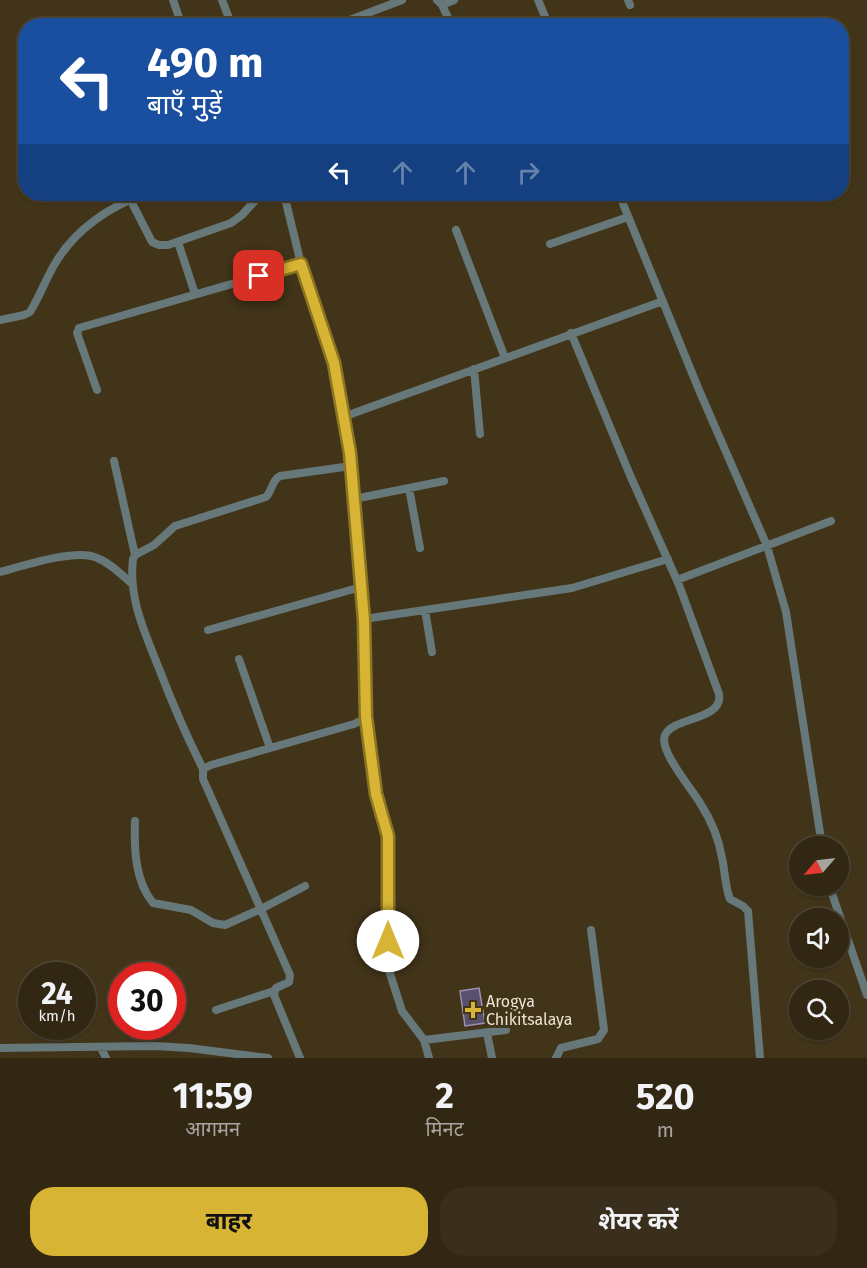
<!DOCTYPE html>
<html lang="hi">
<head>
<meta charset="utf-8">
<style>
  body { margin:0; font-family:"Fira Sans","Noto Sans Devanagari",sans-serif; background:#3a2f1c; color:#f1f3f6; height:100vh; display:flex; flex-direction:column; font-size:22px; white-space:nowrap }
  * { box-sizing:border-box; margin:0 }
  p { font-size:20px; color:#a8a5a0 }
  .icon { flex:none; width:33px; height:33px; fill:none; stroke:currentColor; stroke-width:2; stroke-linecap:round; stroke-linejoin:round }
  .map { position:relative; height:1058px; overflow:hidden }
  .drawer { display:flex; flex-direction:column; background:#322713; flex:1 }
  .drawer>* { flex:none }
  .banner { position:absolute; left:18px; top:18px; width:831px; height:183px; border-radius:24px; box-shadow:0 2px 4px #0004,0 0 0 2px #4d4433; background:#1a4fa0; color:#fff; overflow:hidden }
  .needle { width:39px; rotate:242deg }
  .buttons { position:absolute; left:789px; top:836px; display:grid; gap:12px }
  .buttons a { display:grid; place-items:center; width:60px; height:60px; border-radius:50%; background:#322713; box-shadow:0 2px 4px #0004,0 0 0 2px #4d4433; font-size:30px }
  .speed { position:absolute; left:18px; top:962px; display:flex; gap:12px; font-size:30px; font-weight:700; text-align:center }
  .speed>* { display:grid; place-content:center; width:78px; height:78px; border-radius:50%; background:#322713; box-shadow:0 2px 4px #0004,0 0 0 2px #4d4433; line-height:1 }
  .speed small { font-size:15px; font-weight:400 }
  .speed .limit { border:9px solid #d22; background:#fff; color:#111 }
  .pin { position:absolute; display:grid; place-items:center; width:51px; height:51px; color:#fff; margin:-26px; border-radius:12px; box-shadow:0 3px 9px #0006 }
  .me { position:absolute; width:66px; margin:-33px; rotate:0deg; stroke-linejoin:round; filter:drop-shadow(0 0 4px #0008) }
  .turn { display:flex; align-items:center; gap:21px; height:126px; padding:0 30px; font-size:27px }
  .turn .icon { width:78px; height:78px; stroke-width:2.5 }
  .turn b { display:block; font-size:42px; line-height:51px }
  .lanes { display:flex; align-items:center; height:57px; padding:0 30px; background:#0003; justify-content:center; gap:30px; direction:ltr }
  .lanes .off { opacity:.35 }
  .eta { display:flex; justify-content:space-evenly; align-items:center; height:102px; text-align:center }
  .eta b { font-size:36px; font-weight:700; line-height:42px }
  .button { display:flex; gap:12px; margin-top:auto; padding:12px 30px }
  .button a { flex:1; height:69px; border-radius:24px; background:#d7b434; color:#111; font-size:24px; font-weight:700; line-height:69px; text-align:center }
  .button a+a { background:#3a2f1c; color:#f1f3f6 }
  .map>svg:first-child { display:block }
  .building { fill:#58506d; stroke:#9890b0; stroke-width:1.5 }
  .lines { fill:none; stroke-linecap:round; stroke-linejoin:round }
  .minor { stroke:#667879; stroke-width:8 }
  .route-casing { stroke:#8c7522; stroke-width:15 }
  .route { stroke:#d7b434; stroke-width:10 }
  .poi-dot { fill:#d7b434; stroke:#423419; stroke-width:2 }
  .labels { text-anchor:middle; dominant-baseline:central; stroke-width:6; stroke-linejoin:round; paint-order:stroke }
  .poi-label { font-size:16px; fill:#ebe3d3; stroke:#423419; text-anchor:start }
</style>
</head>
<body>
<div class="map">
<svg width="867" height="1058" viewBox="0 0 867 1058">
  <rect width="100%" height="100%" fill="#423419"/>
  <path class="building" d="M479,988L485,1023L465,1026L460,991Z"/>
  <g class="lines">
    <path class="minor" d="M173,0L182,26
      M222,0L232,26
      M437,0L442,5L454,0
      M538,0L549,26
      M628,0L630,5
      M442,5L452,26
      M334,26L402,0
      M215,194L226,196L235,194
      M284,194L301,264L334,363L350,453L364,619L367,710L366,718L354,724L211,765L203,769V779L290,975L289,982L276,988L274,995L300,1058
      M619,194L699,390L767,546L786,612L822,846
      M130,199L152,242L159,245H168L231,223L242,215L261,194
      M456,230L505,358
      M178,242L195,294
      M550,244L628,217
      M0,320L24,315L30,312C40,296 46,278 56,262C76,229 108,208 143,194
      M571,333L630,475L679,585L719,694C724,720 673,717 665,735C658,750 692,789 700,803C711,820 719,839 722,858C725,871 725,887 730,899L743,906L748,911L760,1058
      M474,369L480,434
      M97,390L77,333L79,328L301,264
      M343,417L663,301
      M114,461L135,555
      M409,488L420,548
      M354,499L444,481
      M0,572C22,566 77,548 97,558C110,563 121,574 131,583
      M677,580L831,521
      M425,610L432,652
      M364,619L572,588L668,559
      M208,630L361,587
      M239,659L270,748
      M366,718L377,794L388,836L387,864L389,941L385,958L402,1011L424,1040L429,1058
      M203,769C187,737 173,705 160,671C146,635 128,599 133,559L135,555L154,545L175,526L266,497C273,490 271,481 280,476L351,466
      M135,821C134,849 135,881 153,903L191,910L213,923L225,925L261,909L305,886
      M829,885L867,995
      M216,1010L274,991
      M487,1033L492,1058
      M424,1040L506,1030
      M0,1048L155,1046L189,1048L268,1058
      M101,1048L106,1058
      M556,1058L561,1048L598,1039L604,1030L591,930"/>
  </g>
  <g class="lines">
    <defs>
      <path id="route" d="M259,276L301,264L334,363L350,453L364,620L366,717L376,794L388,836V941"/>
    </defs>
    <use href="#route" class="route-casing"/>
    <use href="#route" class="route"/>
  </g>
  <path class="poi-dot" d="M470 1001h6v6h6v6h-6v6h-6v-6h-6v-6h6z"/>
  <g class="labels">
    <g class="poi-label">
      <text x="486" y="1001">Arogya<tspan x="486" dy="18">Chikitsalaya</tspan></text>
    </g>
  </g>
</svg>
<div class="buttons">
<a><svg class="needle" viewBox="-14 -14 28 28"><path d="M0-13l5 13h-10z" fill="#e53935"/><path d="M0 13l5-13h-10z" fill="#a8a5a0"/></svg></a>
<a><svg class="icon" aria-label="sound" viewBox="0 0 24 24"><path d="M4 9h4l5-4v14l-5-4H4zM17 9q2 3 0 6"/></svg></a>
<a><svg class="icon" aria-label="search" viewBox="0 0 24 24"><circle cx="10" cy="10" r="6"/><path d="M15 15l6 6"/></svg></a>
</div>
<div class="speed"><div>24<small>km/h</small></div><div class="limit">30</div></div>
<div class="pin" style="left:259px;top:276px;background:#d93025"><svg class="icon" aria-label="arrive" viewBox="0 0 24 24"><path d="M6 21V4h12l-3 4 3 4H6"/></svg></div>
<svg class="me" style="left:388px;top:941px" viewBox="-20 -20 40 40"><circle r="19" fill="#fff"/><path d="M0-13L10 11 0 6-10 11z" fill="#d7b434"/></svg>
<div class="banner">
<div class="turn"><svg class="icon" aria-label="left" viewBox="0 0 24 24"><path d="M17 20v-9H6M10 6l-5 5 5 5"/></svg><div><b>490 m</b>बाएँ मुड़ें</div></div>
<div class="lanes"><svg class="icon" aria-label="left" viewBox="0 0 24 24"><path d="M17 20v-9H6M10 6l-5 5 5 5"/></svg><svg class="icon off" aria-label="ahead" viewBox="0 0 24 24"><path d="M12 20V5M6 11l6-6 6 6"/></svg><svg class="icon off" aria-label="ahead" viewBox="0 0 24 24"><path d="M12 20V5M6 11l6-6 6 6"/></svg><svg class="icon off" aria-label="right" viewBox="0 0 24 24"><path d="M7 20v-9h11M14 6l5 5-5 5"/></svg></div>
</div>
</div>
<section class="drawer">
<div class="eta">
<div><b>11:59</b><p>आगमन</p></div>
<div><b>2</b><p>मिनट</p></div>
<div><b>520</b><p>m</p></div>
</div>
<div class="button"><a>बाहर</a><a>शेयर करें</a></div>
</section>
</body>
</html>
